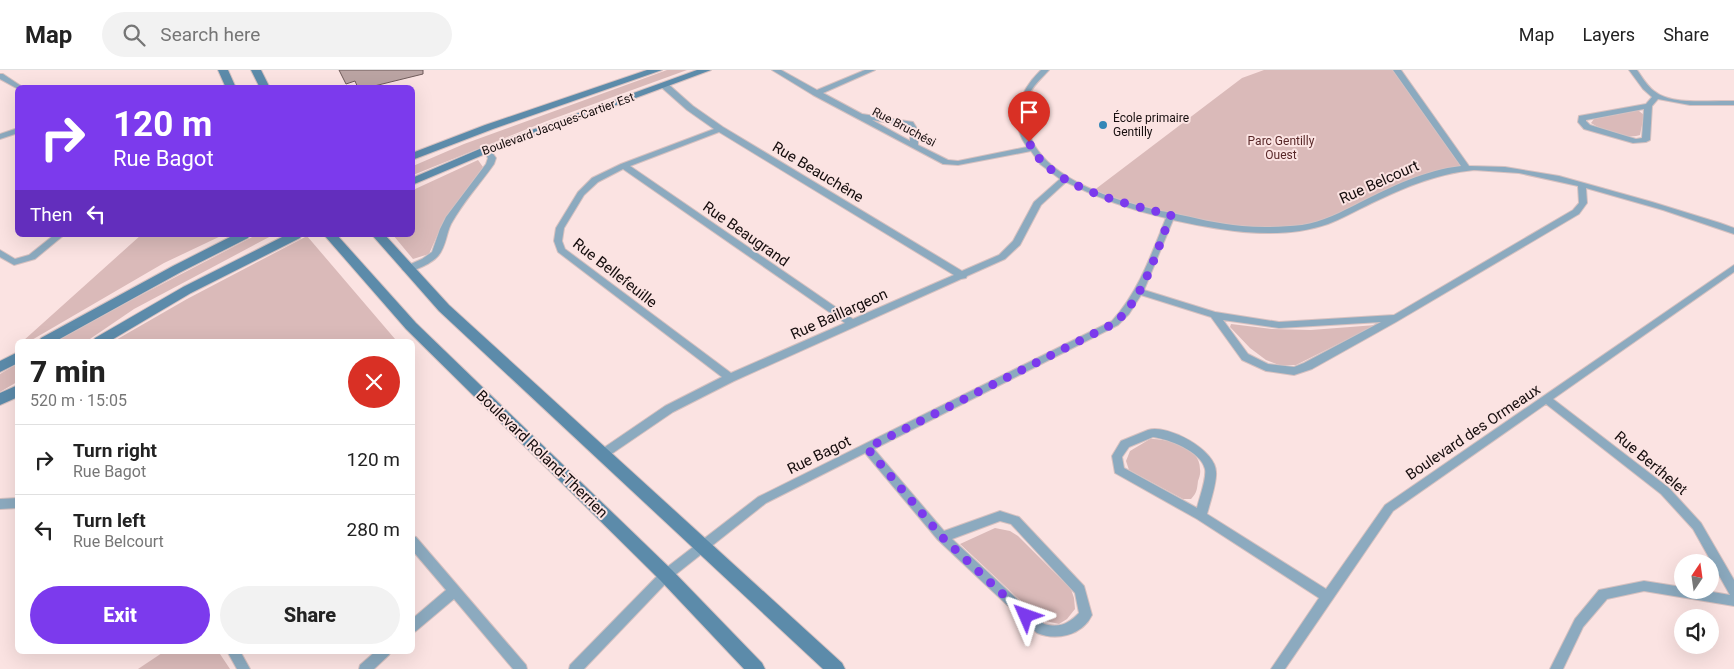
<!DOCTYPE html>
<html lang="en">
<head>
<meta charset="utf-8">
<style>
  body { margin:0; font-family:Roboto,sans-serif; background:#f2f2f2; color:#222; height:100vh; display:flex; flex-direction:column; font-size:19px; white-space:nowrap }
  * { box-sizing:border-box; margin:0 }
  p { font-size:16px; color:#767676 }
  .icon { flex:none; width:28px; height:28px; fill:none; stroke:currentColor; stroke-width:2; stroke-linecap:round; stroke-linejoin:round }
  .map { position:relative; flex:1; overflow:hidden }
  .panel { position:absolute; left:15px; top:269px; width:400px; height:315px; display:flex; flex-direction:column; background:#fff; border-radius:8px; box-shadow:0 5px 20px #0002 }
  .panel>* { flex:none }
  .guide { position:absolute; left:15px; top:15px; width:400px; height:152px; border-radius:8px; box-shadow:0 5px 20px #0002; background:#7c3aed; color:#fff; overflow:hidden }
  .needle { width:32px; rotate:13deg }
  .buttons { position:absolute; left:1674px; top:484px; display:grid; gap:10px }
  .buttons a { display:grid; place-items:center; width:45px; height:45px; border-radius:50%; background:#fff; box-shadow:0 5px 20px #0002; font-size:25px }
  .pin { position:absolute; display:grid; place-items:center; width:42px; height:42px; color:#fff; margin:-51px -21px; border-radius:50% 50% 50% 0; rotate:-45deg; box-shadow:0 0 5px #0007 }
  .pin .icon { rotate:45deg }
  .me { position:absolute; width:55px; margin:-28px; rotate:313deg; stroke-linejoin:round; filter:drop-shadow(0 0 4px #0008) }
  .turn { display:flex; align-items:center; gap:18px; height:105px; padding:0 15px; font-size:22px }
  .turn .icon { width:65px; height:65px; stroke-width:2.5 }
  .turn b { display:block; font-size:35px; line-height:42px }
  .then { display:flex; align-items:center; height:48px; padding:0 15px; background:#0003; gap:10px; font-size:19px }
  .round { display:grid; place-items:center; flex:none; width:52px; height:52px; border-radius:26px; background:#f2f2f2 }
  .headline { display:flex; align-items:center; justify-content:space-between; height:85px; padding:0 15px }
  h1 { font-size:30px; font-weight:800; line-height:38px }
  .cta { display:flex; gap:10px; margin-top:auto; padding:10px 15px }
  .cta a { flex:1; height:58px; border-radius:30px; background:#7c3aed; color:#fff; font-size:20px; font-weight:800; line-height:58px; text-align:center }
  .cta a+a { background:#f2f2f2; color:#222 }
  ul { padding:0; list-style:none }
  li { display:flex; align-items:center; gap:15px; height:70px; padding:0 15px; border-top:1px solid #e0e0e0 }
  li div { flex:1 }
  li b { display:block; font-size:19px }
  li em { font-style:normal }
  header { display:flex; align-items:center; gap:30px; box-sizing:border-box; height:70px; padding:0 25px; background:#fff; border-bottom:1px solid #e0e0e0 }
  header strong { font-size:24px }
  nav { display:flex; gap:28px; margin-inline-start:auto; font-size:18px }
  .search { width:350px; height:45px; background:#f2f2f2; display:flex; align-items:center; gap:12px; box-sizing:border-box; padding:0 18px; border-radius:28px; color:#767676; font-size:19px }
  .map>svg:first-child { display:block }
  .green { fill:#dabab9 }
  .building { fill:#bba4a3; stroke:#6f5b5a }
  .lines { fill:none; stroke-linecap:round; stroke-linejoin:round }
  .street-casing { stroke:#d6c1c0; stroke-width:2 }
  .secondary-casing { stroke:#d6c1c0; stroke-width:2 }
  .street { fill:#8caabf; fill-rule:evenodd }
  .secondary { fill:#5c8baa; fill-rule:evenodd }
  .route { stroke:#7c3aed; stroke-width:9; stroke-dasharray:0 16.2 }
  .poi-dot { fill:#3487b7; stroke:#fbe3e2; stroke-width:2 }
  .labels { text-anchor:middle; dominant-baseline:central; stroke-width:4; stroke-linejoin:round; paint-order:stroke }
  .far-poi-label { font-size:12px; fill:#160e0e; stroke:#fbe3e2; text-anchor:start }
  .far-street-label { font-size:12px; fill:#160e0e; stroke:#fbe3e2 }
  .far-park-label { font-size:12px; fill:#592829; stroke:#fbe3e2 }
  .street-label { font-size:15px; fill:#160e0e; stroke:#fbe3e2 }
</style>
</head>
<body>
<header>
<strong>Map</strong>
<div class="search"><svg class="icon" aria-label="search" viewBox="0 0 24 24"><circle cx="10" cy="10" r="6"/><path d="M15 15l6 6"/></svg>Search here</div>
<nav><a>Map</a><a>Layers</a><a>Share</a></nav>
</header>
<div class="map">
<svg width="1734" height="599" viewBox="0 0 1734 599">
  <rect width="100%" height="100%" fill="#fbe3e2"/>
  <path class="green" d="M667,0H687L547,51L413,105V96L464,74Z
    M1264,0H1395L1462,96L1419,106L1344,142L1311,154L1277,158L1218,154L1127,133L1093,121L1242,8Z
    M1635,41H1639L1644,45L1640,65C1627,70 1602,60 1591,53L1594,49Z
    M478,90L483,97L444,150L429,184L413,189L393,165H412L413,120Z
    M141,165H223L164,193L30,271H23Z
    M256,165H273L134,239L87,271H57L120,236Z
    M307,166L395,269L391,271H114L187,229Z
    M1231,254L1272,259L1311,260L1376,255L1296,295H1279L1266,290L1250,278L1230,257Z
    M17,294V312L0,322V304Z
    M1150,369C1168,369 1200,376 1200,399C1201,403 1199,408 1198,411C1197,419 1197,423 1191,429H1183L1129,400L1126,391L1130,381Z
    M995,458L1010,461L1018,466L1071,519L1074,528L1075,539L1067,549L1059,554L1046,551L1035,544L960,474Z
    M165,581H218L230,599H138Z"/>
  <path class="building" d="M339,0H423V4L366,18H358L355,11L346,14Z"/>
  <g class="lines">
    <defs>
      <path id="street" d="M772,0H781L817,20L865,0H875L823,23L862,44L913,52L918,60V75L948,90L958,91L1027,77C1008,50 1019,21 1041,0H1049C1041,9 1032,16 1028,27C1024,38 1025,49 1028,60C1041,109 1117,131 1161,141C1165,142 1169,142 1172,143C1195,148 1218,154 1242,156C1262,158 1283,157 1302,155C1323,152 1341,142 1359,133C1391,117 1425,100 1461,96L1393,0H1401L1469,96L1505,97L1559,106L1652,132L1720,153L1734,158V164L1663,140L1586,118L1587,133L1579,144L1396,252L1312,299L1294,305L1266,301L1242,290L1211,247L1141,225L1129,244L1118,255L874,379L944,461L1000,441L1019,447L1084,516L1092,545C1082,566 1056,571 1037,563L938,470L865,383L766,433L670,509L584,599H569L570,595L662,501L758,427L1112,251C1139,221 1151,185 1166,148C1131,140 1098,128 1066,112L1041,135L1020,175L1005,189L967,206L966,208L961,209L734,311L673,342L607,387L603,388L599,387L598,384L599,381L665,336L722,307L558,182L554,171L556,158L578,122L592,108L621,94L714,59L687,40L661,17V13H667L693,36L723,57L962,201L999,185L1013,171L1034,132L1060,109L1040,94L1031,81L958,95L943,94L813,25ZM872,50L907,56L910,60V71ZM719,62L954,205L853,249L630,96ZM623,99L845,253L731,303L565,179L562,171L564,158L584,125L598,112ZM1474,100L1519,103L1578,116L1579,133L1573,140L1394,245L1279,252L1215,242L1144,220L1173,150C1223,161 1279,171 1328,154C1341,149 1353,142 1366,136C1401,119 1434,104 1474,100ZM1223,250L1279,258L1381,252L1304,293L1294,297L1268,294L1248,284ZM1000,451L1011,454L1075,523L1079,543C1068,554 1060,558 1044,554L952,469Z
        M1629,0H1637C1642,7 1647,16 1654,21C1672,36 1711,30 1734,31V35H1690L1658,29L1652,36L1650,70L1646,72L1633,73L1584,59L1578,52L1579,46L1646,34L1652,27L1643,19ZM1644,39L1642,68L1636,69L1590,55L1586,51V50Z
        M0,4H3L24,18H18V19L0,9Z
        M18,58V63L0,69V64Z
        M483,78H489L496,88L494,94C480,114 463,132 451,154C446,164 446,177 438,186C432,193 413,203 404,201L402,199L404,197L422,189L432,182L440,159L446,147L486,94L488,88L482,80Z
        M54,165H64L35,189L14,195L0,187V180L15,189L29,185Z
        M1734,195V202L1553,329L1669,418L1701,453L1734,510V536L1644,521L1607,529L1583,557L1563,599H1550L1575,549L1599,520L1644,511L1682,517V520H1701L1730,525L1693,459L1661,424L1546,334L1393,441L1285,599H1271L1319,528L1197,449L1115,403L1112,386L1121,371L1148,360C1168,354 1216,380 1216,402C1217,412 1210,433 1207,444L1326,519L1385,435ZM1153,367C1168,369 1201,381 1205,399C1207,408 1199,429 1197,438L1124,398L1122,387L1129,377Z
        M18,428V438L0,439V429Z
        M412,466L416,467L526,595L527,599H513L454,529L416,561L412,563V549L446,520L412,480Z
        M227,581H240L250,599H237Z
        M376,581H391L389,585L374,599H359L360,595Z"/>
      <path id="secondary" d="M218,0H228L236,18H226Z
        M251,0H261L270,18H260Z
        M647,0H662L493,59L412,90V83L485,55Z
        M697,0H711L490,82L412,115V108L482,78Z
        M234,165H250L248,168L181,202L56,271H39L41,268L173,196Z
        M286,165H302L300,168L191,223L110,271H93L95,268L183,217Z
        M324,165H337L416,253L672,500L762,593L765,599H744L660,510L406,259Z
        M372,165H385L449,235L842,593L845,599H823L439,241Z
        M18,282V293L0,302V291Z
        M18,315V327L0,335V323Z"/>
    </defs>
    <use href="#street" class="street-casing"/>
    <use href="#secondary" class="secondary-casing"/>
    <use href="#street" class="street"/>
    <use href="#secondary" class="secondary"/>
  </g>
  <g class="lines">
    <path class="route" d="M1026,546L942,467L867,378L1115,253C1146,224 1155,184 1171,145C1128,134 1048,118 1029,72"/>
  </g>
  <circle class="poi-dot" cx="1103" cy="55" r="5"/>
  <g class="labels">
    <g class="far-poi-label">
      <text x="1113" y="48">École primaire<tspan x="1113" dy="14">Gentilly</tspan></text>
    </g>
    <g class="far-street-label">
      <text transform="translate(558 54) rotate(-20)">Boulevard Jacques-Cartier Est</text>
      <text transform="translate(904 57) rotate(28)">Rue Bruchési</text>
    </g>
    <g class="far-park-label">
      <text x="1281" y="71">Parc Gentilly<tspan x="1281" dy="14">Ouest</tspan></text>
    </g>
    <g class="street-label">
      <text transform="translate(818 102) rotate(31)">Rue Beauchêne</text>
      <text transform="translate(1379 112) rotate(-24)">Rue Belcourt</text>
      <text transform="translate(746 164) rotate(35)">Rue Beaugrand</text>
      <text transform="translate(615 203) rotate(38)">Rue Bellefeuille</text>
      <text transform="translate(839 244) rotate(-24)">Rue Baillargeon</text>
      <text transform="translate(1473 362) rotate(-34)">Boulevard des Ormeaux</text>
      <text transform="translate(542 384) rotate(44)">Boulevard Roland-Therrien</text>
      <text transform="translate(819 385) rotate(-26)">Rue Bagot</text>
      <text transform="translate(1651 393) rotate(40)">Rue Berthelet</text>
    </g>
  </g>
</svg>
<div class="buttons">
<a><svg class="needle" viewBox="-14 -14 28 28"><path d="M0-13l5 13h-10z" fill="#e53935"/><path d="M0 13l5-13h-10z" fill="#767676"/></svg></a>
<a><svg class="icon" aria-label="sound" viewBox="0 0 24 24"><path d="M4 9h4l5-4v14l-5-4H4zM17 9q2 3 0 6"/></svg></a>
</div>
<div class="pin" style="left:1029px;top:72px;background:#d93025"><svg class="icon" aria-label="arrive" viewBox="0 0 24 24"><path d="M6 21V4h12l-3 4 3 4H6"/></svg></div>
<svg class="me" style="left:1026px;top:546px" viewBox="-20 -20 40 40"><path d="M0-17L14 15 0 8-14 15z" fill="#7c3aed" stroke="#fff" stroke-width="4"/></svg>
<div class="guide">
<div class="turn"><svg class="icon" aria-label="right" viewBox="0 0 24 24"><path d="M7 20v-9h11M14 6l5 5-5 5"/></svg><div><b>120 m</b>Rue Bagot</div></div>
<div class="then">Then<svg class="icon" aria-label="left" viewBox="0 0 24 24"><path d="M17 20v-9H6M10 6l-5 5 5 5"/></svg></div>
</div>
<section class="panel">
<div class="headline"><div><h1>7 min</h1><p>520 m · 15:05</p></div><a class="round" style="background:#d93025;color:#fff"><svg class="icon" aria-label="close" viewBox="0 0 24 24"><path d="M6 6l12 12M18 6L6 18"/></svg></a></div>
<ul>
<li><svg class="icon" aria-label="right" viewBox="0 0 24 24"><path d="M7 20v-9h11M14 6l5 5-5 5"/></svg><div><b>Turn right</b><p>Rue Bagot</p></div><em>120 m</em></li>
<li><svg class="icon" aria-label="left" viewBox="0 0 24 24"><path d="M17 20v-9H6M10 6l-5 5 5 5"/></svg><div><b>Turn left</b><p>Rue Belcourt</p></div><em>280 m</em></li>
</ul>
<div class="cta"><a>Exit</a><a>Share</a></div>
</section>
</div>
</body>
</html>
